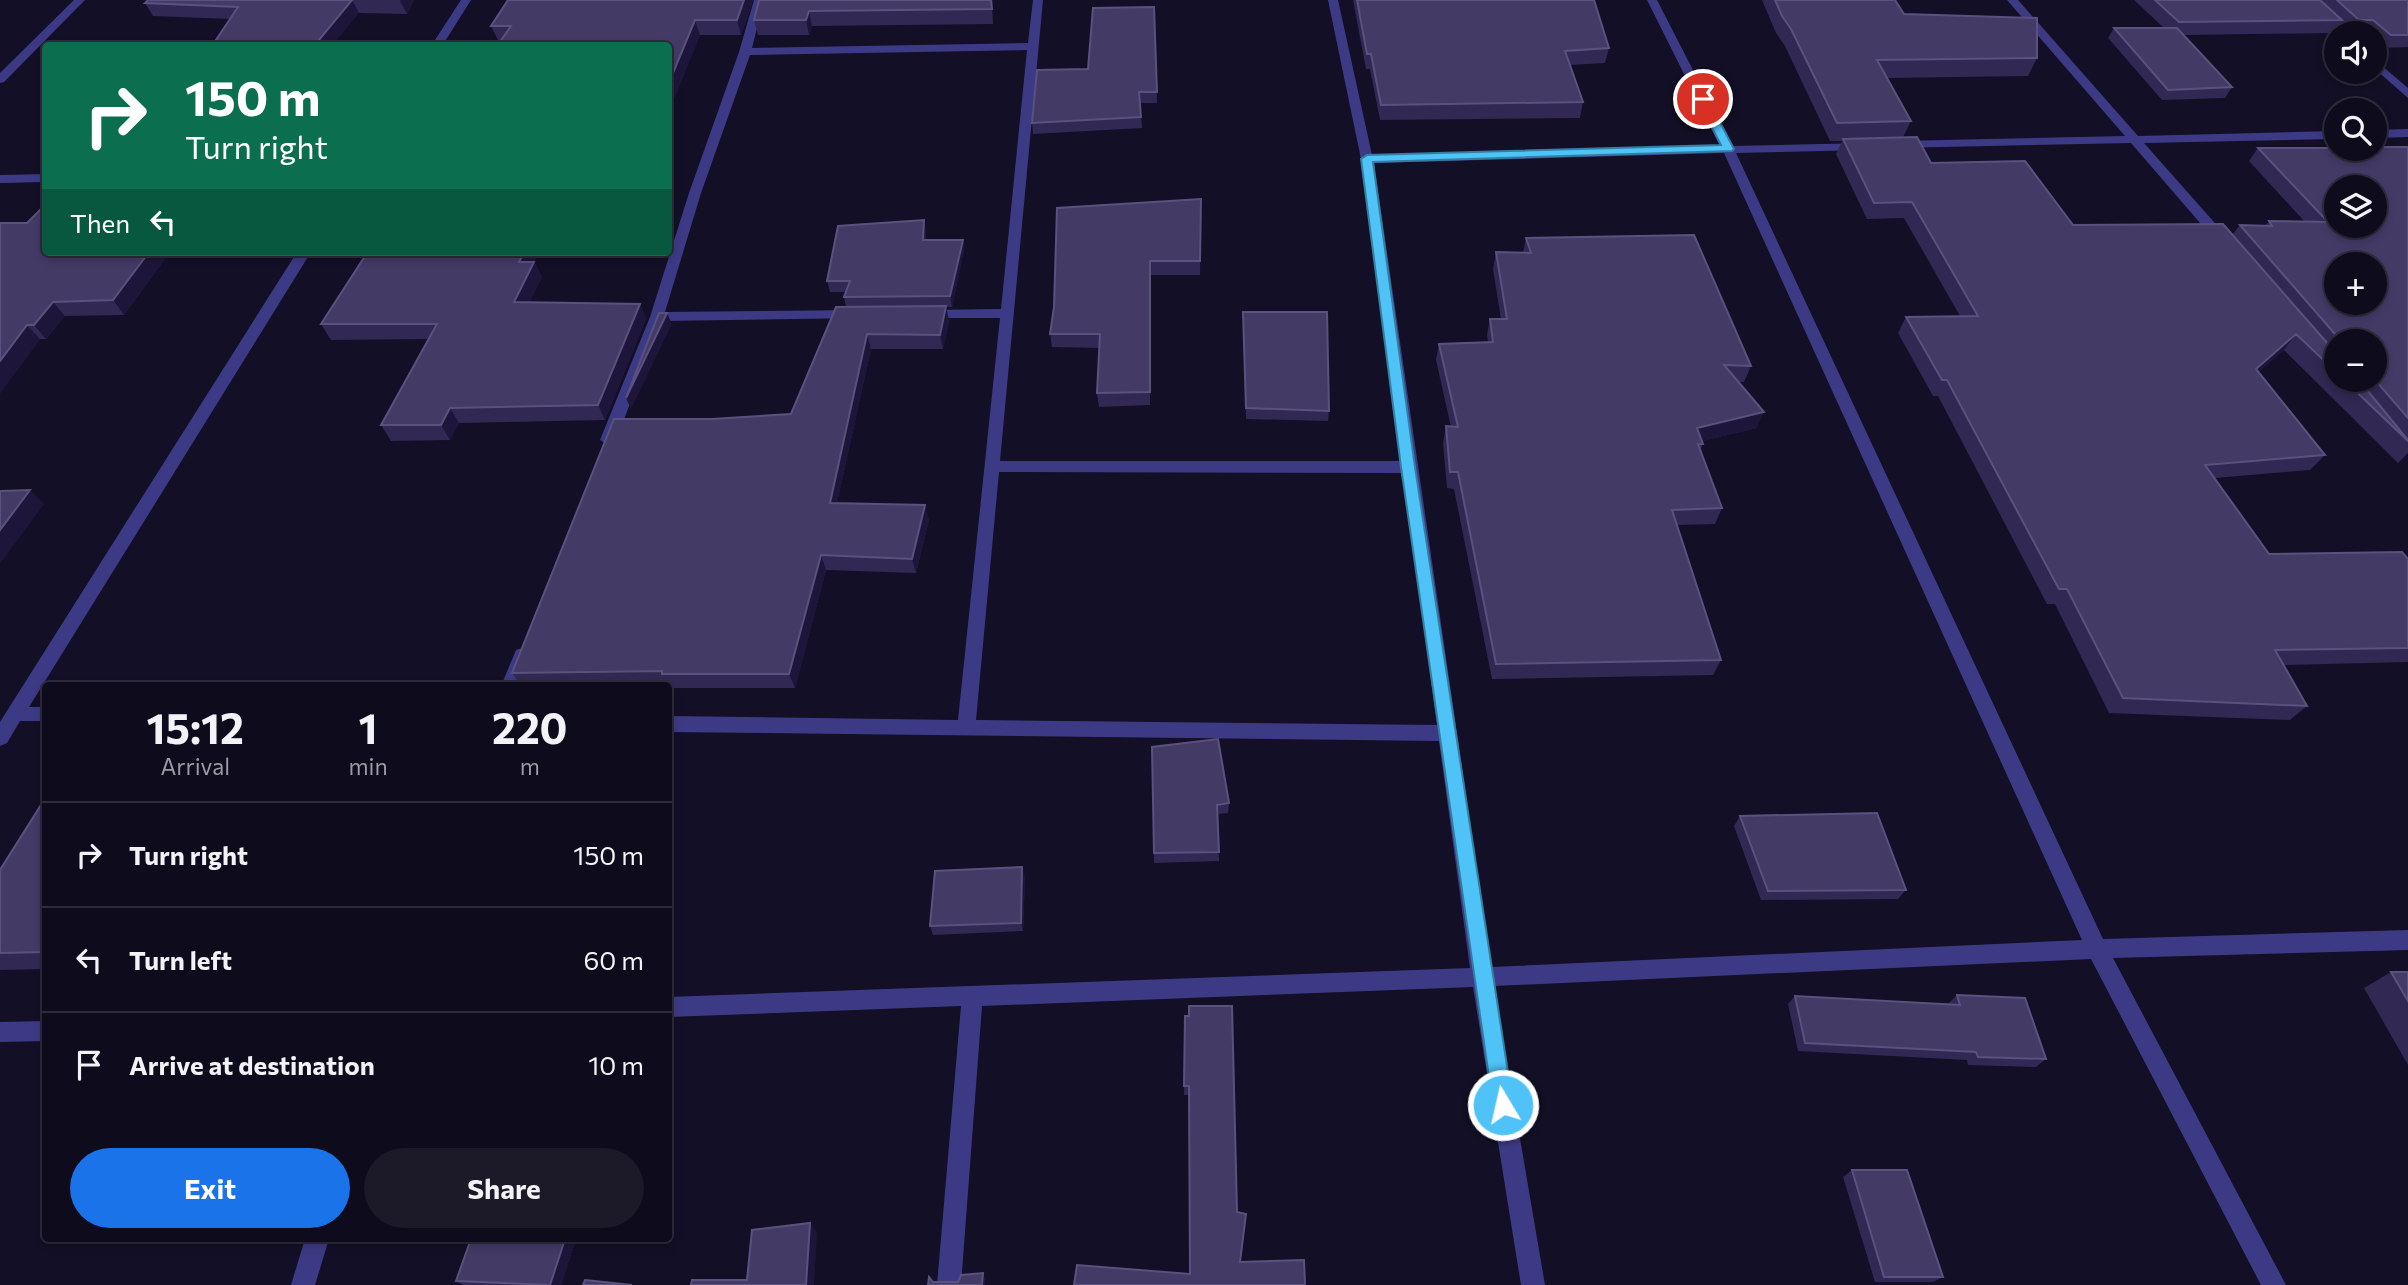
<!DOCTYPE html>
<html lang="en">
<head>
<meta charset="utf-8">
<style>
  body { margin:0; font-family:Commissioner,sans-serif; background:#1c1929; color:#f1f3f6; height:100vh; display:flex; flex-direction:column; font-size:26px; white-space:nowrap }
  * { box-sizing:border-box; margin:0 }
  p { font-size:23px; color:#9b9ba3 }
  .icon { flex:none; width:38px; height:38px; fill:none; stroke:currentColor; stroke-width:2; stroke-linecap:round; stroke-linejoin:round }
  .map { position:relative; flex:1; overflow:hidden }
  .side { position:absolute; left:42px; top:682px; width:630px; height:560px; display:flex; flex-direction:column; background:#0e0b1c; border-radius:7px; box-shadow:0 4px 10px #0003,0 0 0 2px #2e2b3b }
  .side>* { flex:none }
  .guide { position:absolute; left:42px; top:42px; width:630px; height:214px; border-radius:7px; box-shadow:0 4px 10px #0003,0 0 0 2px #2e2b3b; background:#0b6e4f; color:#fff; overflow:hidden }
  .fabs { position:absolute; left:2324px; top:21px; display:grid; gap:14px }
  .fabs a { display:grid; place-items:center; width:63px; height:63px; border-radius:50%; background:#0e0b1c; box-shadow:0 4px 10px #0003,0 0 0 2px #2e2b3b; font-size:35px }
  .pin { position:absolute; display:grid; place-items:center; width:60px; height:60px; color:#fff; margin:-30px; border:4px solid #fff; border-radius:50%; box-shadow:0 2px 7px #0007 }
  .me { position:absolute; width:77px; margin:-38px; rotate:351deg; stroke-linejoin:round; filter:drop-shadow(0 0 5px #0008) }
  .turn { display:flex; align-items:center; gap:24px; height:147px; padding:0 28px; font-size:32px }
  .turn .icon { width:91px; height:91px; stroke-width:2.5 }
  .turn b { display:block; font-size:49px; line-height:60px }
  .then { display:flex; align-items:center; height:66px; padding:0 28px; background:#0003; gap:14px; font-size:26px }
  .eta { display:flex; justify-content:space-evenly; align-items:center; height:119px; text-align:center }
  .eta b { font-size:42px; font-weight:700; line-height:49px }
  .button { display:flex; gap:14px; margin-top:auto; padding:14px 28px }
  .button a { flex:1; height:80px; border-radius:42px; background:#1a73e8; color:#fff; font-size:28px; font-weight:700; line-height:80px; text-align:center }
  .button a+a { background:#1c1929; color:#f1f3f6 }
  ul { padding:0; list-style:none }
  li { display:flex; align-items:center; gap:21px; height:105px; padding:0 28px; border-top:2px solid #2e2b3b }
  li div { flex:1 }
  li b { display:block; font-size:26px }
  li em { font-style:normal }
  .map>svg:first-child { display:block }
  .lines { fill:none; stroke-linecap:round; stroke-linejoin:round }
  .street { fill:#3d3a85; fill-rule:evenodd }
  .wall { fill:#312854; fill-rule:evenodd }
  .shaded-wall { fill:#1d163a }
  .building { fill:#433a66; stroke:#5a527e; stroke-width:2; fill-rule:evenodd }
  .route { fill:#4fc3f7; stroke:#337fa1; stroke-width:2 }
</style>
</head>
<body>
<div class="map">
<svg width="2408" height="1285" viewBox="0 0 2408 1285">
  <rect width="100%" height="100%" fill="#130f26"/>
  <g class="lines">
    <path class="street" d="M74,0H85L4,82L0,83V73Z
      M461,0H471L442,46H431Z
      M754,0H764L752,48L1028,43L1033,0H1043L1000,461H1402L1361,159L1328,0H1338L1372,155L1720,146L1647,0H1657L1732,146L1868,143L1870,146L1864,150L1736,153L2103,939L2408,930V950L2113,958L2286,1285H2261L2091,959L1494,986L1545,1285H1521L1473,987L982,1006L961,1285H937L961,1006L668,1017V997L1470,968L1439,741L668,732V716L958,720L1000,318H927L920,314L927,310L1001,309L1027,50L750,55L701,193L665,312L857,310L864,314L857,318L662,321L616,440L608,445L600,440L650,317L689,193L739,52ZM1724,153L2082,940L1491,967L1374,163ZM999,472L1403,473L1437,725L976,720Z
      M2007,0H2018L2138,136L2336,131V139L2144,143L2229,239L2231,242L2224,246L2219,245L2131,143L1895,148V142L1899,141L2125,136Z
      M2301,0H2312L2348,33H2337Z
      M2375,60L2408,88V98L2375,69Z
      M2408,129V137L2375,138V130Z
      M46,174V182L0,183V175Z
      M297,252H311L29,707H46V721H20L7,743L0,746V722Z
      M522,648L528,650L531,655L519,686H501L516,650Z
      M46,1021V1041L0,1042V1022Z
      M305,1239H329L315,1285H291Z"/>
  </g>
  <path class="wall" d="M148,0H414L407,14L359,13L230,19L153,16L145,3Z
    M508,0H753L741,35H700L668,113V46L498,40L491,26Z
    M759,0H993V24L812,26L809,35H758L754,20Z
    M1353,0H1594L1609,48L1605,63L1570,65L1583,102L1580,118L1380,120L1370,69H1366Z
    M1762,0H1895L1904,14L2037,58L2028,76L1887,78L1911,121L1903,137L1931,163L2073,225L2232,235L2240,225L2265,226L2269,221L2305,222L2249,161L2258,148L2408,147V453L2398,463L2284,350L2258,372L2325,455L2310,470L2215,478L2269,554L2408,559V662L2283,665L2307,706L2290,720L2109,713L2055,604H2047L1938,396H1933L1898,333L1906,317L1960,316L1904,218L1867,219L1836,154L1842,141H1830L1785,46L1776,33ZM2336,341H2375V380H2336Z
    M2134,0H2408V47L2382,48L2375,42V33H2351L2340,23L2333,33L2183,35L2232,87L2225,98L2162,100L2108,38L2114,28H2164Z
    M1154,7L1157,103H1140L1142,128L1033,134L1032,123Z
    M1201,199L1200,275H1151L1150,405L1099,407L1097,393L1100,348L1052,347L1050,334Z
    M0,223L170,252L124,315L65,316L46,339H40L0,393Z
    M926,231V240H963L964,250L952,307H946L949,321L943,349H871L837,503L929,520L916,573L826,570L795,688H669L668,685L521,686L512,673L791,414L846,307L844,297L846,292H830L827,281Z
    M1526,238L1751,366L1744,382H1739L1757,428L1702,441L1703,444L1700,450L1722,508L1715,524L1677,525L1721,660L1713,675L1492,679L1454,489L1447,488L1443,443L1446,426L1451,427L1436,360L1439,344L1488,342L1487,335L1490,319H1501L1493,269L1496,252L1523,253Z
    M538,252L534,262L542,277L529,302L640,304L646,319L605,420L459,423L450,440L391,441L381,425L428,339L331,340L321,324L374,253Z
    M1243,312L1329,411L1328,421L1246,419Z
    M1152,747L1229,803L1228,813L1217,814L1219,861L1154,863Z
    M46,797V969L0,970V870Z
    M1740,816L1906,890L1898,899L1761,900L1734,826Z
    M1025,876L1023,931L933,935L930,926Z
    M2391,972H2408V1065L2364,988Z
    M1957,995L2046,1059L2036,1067L1968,1065L1967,1060L1798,1051L1788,1004L1795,996L1948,1004Z
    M1185,1016L1237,1212L1240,1262L1305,1285L1190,1274L1189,1095H1184Z
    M1852,1170L1943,1277L1933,1282H1875L1843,1177Z
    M576,1239L561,1285H463L456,1281Z"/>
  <path class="shaded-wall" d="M352,0L359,13L332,46H314Z
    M401,0H414L407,14L400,1Z
    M744,0H753L741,35L737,20Z
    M991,0H993V24L992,9Z
    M809,11L812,26L809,35L806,20Z
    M695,20L700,35L668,113V85Z
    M924,220L926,231L925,251L923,240Z
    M963,240L964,250L952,307L950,296Z
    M149,252H170L124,315L113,300Z
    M524,252H538L530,271L534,262L542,277L522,318L514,302L519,262Z
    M1150,261L1151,275L1150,405Z
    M53,302L65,316L46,339L34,325Z
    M640,304L646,319L605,420L598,405Z
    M946,306L949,321L943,349L940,335Z
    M667,313L672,324L631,409L626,398Z
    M27,325L40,339L0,393V361Z
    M867,334L871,349L834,517L830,503Z
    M2296,334L2284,350L2244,385L2256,369Z
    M450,408L459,423L450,440L441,425Z
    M1764,412L1757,428L1690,444L1697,428Z
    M30,490L44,504L0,564V530Z
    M925,505L929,520L916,573L912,559Z
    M821,555L826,570L795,688L789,674Z
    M1022,867L1025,876L1023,931L1021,923Z
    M810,1223L817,1232L814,1285H806Z
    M565,1239H576L561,1285H551Z
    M983,1273L986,1279L985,1285H982Z"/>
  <path class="building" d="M148,0H352L314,46H212L238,7L145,3Z
    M508,0H744L737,20H695L668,85V46H497L511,26H491Z
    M759,0H991L992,9L809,11L806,20H754Z
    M1357,0H1594L1609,48L1565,51L1583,102L1381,105L1371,54H1367Z
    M1775,0H1895L1904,14L2037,18V58L1877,60L1911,121L1837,123L1791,29L1782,16Z
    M2155,0H2320L2342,20L2179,22Z
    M2337,0H2408V35H2391L2373,20H2359Z
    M1154,7L1157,92H1139L1141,117L1032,123L1037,70L1088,69L1093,8Z
    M2114,28H2177L2232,87L2168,90Z
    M1917,137L1931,163L2025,161L2073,225L2223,224L2336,353V372L2296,334L2256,369L2325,455L2205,465L2269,554L2402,552L2408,559V648L2275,650L2307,706L2123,698L2067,589H2059L1947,380H1942L1906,317L1978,316L1912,202L1874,203L1843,139Z
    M2375,147H2408V418L2375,380V341H2341L2240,225L2272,226L2269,221L2328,222L2258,148H2336V149H2375ZM2336,187H2375V226H2336ZM2336,264H2375V303H2336Z
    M1201,199L1200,261H1150V392L1097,393L1100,334H1050L1054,307L1057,208Z
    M46,204V252H149L113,300L53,302L34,325H27L0,361V223H27Z
    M924,220L923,240H963L950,296L844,297L850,281H827L838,226Z
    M1694,235L1751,366L1724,365L1764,412L1697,428L1703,444H1698L1722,508L1672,510L1721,660L1496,664L1458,472H1450L1446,426L1458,427L1439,344L1493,342L1490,319H1507L1496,252L1531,253L1526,238Z
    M375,252H524L519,262H534L514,302L640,304L598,405L450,408L441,425H381L437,324H321L367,253Z
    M946,306L940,335L867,334L830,503L925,505L912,559L821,555L789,674H662V671L512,673L614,419H712L791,414L836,307Z
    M1243,312H1327L1329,411L1246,408Z
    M659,313H667L626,398Z
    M2344,380H2359L2408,440V441Z
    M30,490L0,530V491Z
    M1218,739L1229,803L1217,805L1219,852L1154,853L1152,747Z
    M46,797V952L0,953V870Z
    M1877,813L1906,890L1768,891L1740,816Z
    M1022,867L1021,923L930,926L935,871Z
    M2391,972H2408V1001Z
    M1957,995L2025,998L2046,1059L1978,1057L1976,1052L1805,1043L1795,996L1960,1005Z
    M1189,1006H1232L1237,1212L1246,1214L1240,1262L1304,1260L1305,1285H1074L1077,1265L1190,1274L1189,1086H1184L1185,1016H1189Z
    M1852,1170H1907L1943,1277H1884Z
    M810,1223L806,1285H691L692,1280H747L752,1230Z
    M471,1239H565L550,1285L456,1281Z
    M983,1273L982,1285H928L929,1277L933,1282H958L961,1275Z
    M585,1280L632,1285H583Z"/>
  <path class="route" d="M1703,96L1708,99L1734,149L1732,151L1373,162L1415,467L1513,1105L1510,1112L1503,1115L1496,1112L1493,1105L1401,467L1361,159L1367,155L1721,145L1697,99Z"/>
</svg>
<div class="fabs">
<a><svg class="icon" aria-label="sound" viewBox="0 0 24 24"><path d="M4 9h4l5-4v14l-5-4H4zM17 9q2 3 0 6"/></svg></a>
<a><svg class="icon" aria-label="search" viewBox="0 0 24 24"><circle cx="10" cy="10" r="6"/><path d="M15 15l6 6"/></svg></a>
<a><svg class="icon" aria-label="layers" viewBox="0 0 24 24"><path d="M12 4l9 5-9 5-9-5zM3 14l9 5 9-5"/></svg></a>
<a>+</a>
<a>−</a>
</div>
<div class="pin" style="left:1703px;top:99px;background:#d93025"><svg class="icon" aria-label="arrive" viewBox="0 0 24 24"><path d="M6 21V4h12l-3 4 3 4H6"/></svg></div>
<svg class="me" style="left:1503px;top:1105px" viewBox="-20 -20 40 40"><circle r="17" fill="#4fc3f7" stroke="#fff" stroke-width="3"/><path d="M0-11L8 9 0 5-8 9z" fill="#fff"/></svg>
<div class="guide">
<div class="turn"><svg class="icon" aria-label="right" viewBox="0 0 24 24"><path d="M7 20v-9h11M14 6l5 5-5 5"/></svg><div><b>150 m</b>Turn right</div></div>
<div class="then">Then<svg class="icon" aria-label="left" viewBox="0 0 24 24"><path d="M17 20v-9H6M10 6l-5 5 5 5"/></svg></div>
</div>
<section class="side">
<div class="eta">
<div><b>15:12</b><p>Arrival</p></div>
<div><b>1</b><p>min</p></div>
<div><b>220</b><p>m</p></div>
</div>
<ul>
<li><svg class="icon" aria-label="right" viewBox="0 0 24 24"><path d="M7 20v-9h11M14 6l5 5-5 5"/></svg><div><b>Turn right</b></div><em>150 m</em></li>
<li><svg class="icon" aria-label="left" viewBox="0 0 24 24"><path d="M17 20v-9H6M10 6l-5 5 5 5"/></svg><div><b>Turn left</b></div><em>60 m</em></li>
<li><svg class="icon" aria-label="arrive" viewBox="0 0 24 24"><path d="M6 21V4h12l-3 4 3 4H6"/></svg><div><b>Arrive at destination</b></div><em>10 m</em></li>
</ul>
<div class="button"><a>Exit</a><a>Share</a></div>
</section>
</div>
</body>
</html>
